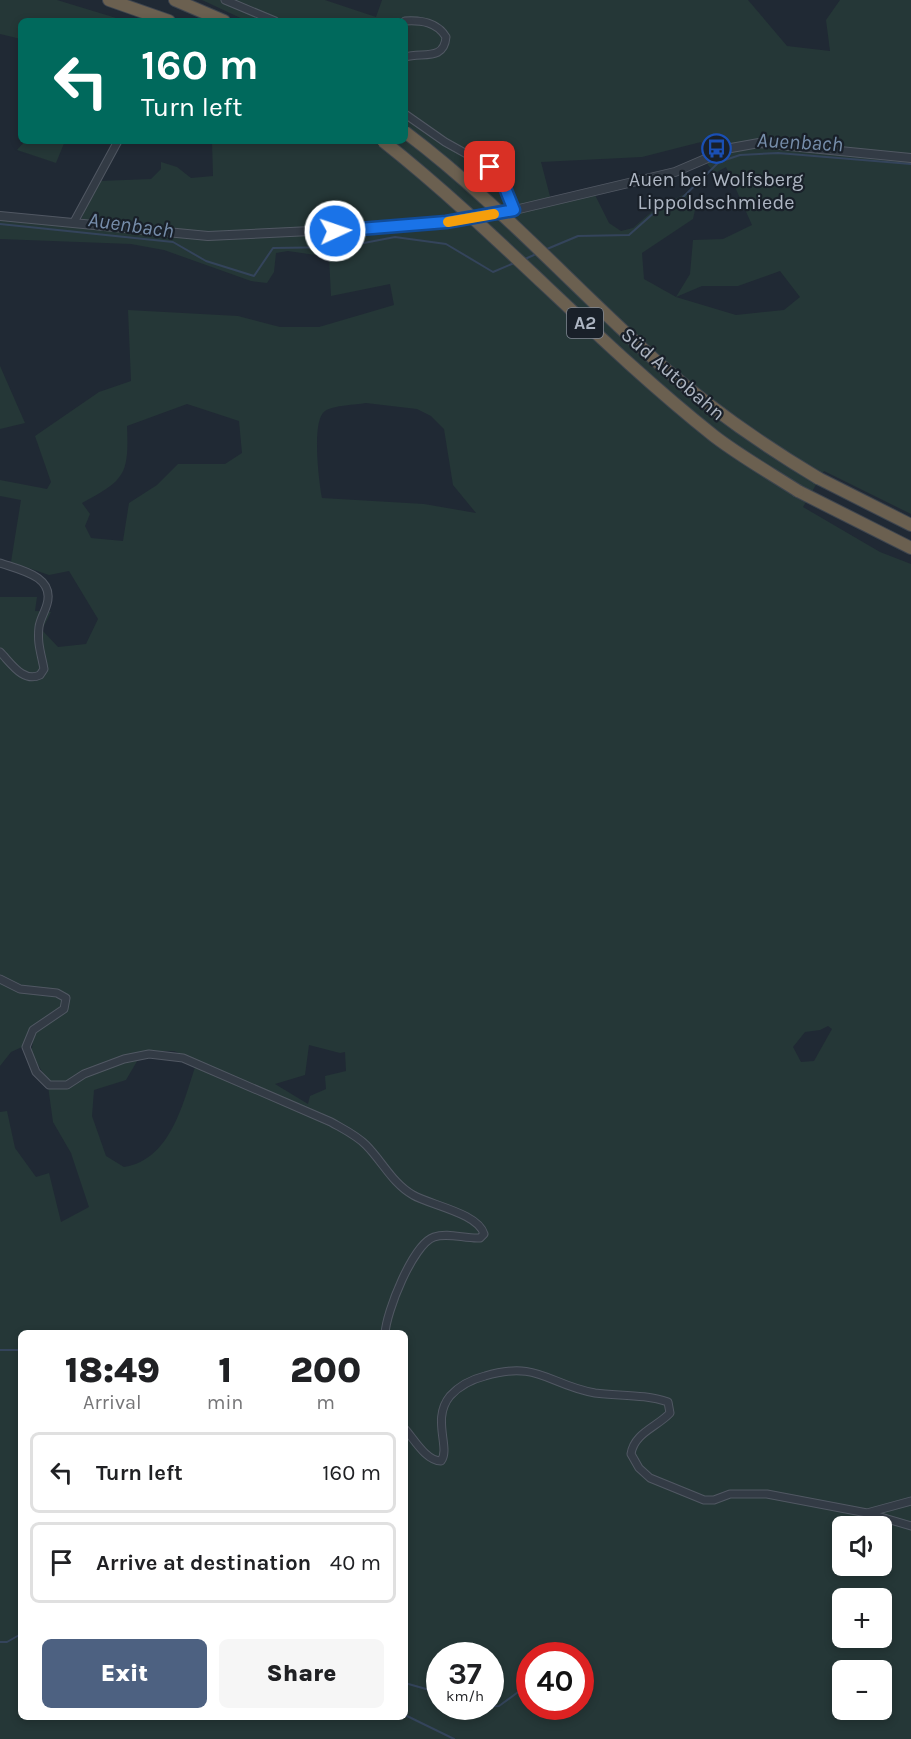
<!DOCTYPE html>
<html lang="en">
<head>
<meta charset="utf-8">
<style>
  body { margin:0; font-family:Karla,sans-serif; background:#f6f6f6; color:#202124; height:100vh; display:flex; flex-direction:column; font-size:22px; white-space:nowrap }
  * { box-sizing:border-box; margin:0 }
  p { font-size:20px; color:#757577 }
  .icon { flex:none; width:33px; height:33px; fill:none; stroke:currentColor; stroke-width:2; stroke-linecap:round; stroke-linejoin:round }
  .map { position:relative; flex:1; overflow:hidden }
  .side { position:absolute; left:18px; top:1330px; width:390px; height:390px; display:flex; flex-direction:column; background:#fff; border-radius:9px; box-shadow:0 3px 9px #0003 }
  .side>* { flex:none }
  .top-card { position:absolute; left:18px; top:18px; width:390px; height:126px; border-radius:9px; box-shadow:0 3px 9px #0003; background:#00695c; color:#fff; overflow:hidden }
  .buttons { position:absolute; left:832px; top:1516px; display:grid; gap:12px }
  .buttons a { display:grid; place-items:center; width:60px; height:60px; border-radius:9px; background:#fff; box-shadow:0 3px 9px #0003; font-size:30px }
  .speed { position:absolute; left:426px; top:1642px; display:flex; gap:12px; font-size:30px; font-weight:700; text-align:center }
  .speed>* { display:grid; place-content:center; width:78px; height:78px; border-radius:50%; background:#fff; box-shadow:0 3px 9px #0003; line-height:1 }
  .speed small { font-size:15px; font-weight:400 }
  .speed .limit { border:9px solid #d22; background:#fff; color:#111 }
  .pin { position:absolute; display:grid; place-items:center; width:51px; height:51px; color:#fff; margin:-26px; border-radius:12px; box-shadow:0 3px 9px #0006 }
  .me { position:absolute; width:66px; margin:-33px; rotate:87deg; stroke-linejoin:round; filter:drop-shadow(0 0 4px #0008) }
  .turn { display:flex; align-items:center; gap:21px; height:126px; padding:0 24px; font-size:27px }
  .turn .icon { width:78px; height:78px; stroke-width:2.5 }
  .turn b { display:block; font-size:42px; line-height:51px }
  .eta { display:flex; justify-content:space-evenly; align-items:center; height:102px; text-align:center }
  .eta b { font-size:36px; font-weight:800; line-height:42px }
  .primary-button { display:flex; gap:12px; margin-top:auto; padding:12px 24px }
  .primary-button a { flex:1; height:69px; border-radius:9px; background:#4d6181; color:#fff; font-size:24px; font-weight:800; line-height:69px; text-align:center }
  .primary-button a+a { background:#f6f6f6; color:#202124 }
  ul { padding:0; list-style:none }
  li { display:flex; align-items:center; gap:18px; height:81px; margin:0 12px 9px; padding:0 12px; border:3px solid #e0e0e0; border-radius:9px }
  li div { flex:1 }
  li b { display:block; font-size:22px }
  li em { font-style:normal }
  .map>svg:first-child { display:block }
  .green { fill:#253737; fill-rule:evenodd }
  .lines { fill:none; stroke-linecap:round; stroke-linejoin:round }
  .stream { stroke:#34445b; stroke-width:2 }
  .minor-casing { stroke:#515863; stroke-width:9 }
  .tertiary-casing { stroke:#515863; stroke-width:10 }
  .motorway-casing { stroke:#3e454f; stroke-width:14 }
  .minor { stroke:#333b45; stroke-width:7 }
  .tertiary { stroke:#333b45; stroke-width:8 }
  .motorway { stroke:#6b6050; stroke-width:12 }
  .motorway-bridge-casing { stroke:#3e454f; stroke-width:14; stroke-linecap:butt }
  .motorway-bridge { stroke:#6b6050; stroke-width:12 }
  .route-casing { stroke:#114b97; stroke-width:15 }
  .route { stroke:#1a73e8; stroke-width:10 }
  .slow { stroke:#f59e0b; stroke-width:10 }
  .labels { text-anchor:middle; dominant-baseline:central; stroke-width:4.5; stroke-linejoin:round; paint-order:stroke }
  .shield { fill:#192029; stroke:#818894; stroke-width:1.5 }
  .shield-label { font-size:18px; font-weight:bold; fill:#adb5c2 }
  .poi-label { font-size:20px; fill:#adb5c2; stroke:#192029 }
  .street-label { font-size:20px; fill:#adb5c2; stroke:#192029 }
  .water-label { font-size:21px; font-style:italic; fill:#768daa; stroke:#192029 }
</style>
</head>
<body>
<div class="map">
<svg width="911" height="1739" viewBox="0 0 911 1739">
  <rect width="100%" height="100%" fill="#202934"/>
  <path class="green" d="M0,0H57L126,21H21V39L0,34Z
    M202,0H325L376,17L382,0H748L787,46L830,51L826,20L840,0H911V514L824,471L803,507L880,552L911,564V1739H0V1112L7,1111L15,1148L36,1177L49,1173L61,1222L89,1207L71,1153L53,1122L47,1079L31,1054L33,1042L11,1052L0,1066V597H37L35,611L51,612L42,630L58,647L86,644L98,619L69,571L49,575L11,562L21,500L0,496V480L47,489L51,482L35,436L99,392L131,381L128,310L238,316L280,327H319L394,305L390,284L331,296L329,257L288,251L276,253L274,272L267,283L251,281L164,250L131,244L0,239V220L79,227L84,211L99,181L151,179L161,169V162L177,167L191,178L213,176L212,141H405V21H247ZM701,142L708,165L715,173L726,167L752,225L723,239L693,240L690,274L676,297L644,279L642,253L693,219L697,201L689,200V192L656,208L633,228L621,231L609,223L595,195L552,204L541,162L642,157ZM780,271L800,297L784,310L736,315L676,297L702,286H738ZM366,403L417,409L431,416L444,429L453,485L476,513L424,504L322,498C319,482 311,420 325,411C334,405 355,405 366,403ZM187,404L239,421L242,453L225,464H178L157,485L129,503L123,541L91,538L85,526L90,514L82,503C125,480 129,475 127,426ZM828,1026L832,1029L814,1061L801,1062L793,1047L805,1032L820,1030ZM309,1045L340,1053L345,1052L346,1071L325,1076L326,1089L310,1096L308,1104L275,1084L305,1075ZM143,1051H174L197,1061C184,1099 172,1160 124,1167L106,1156L92,1116L94,1090L126,1080ZM21,1334H405V1718H21ZM843,1527H882V1566H843ZM843,1599H882V1638H843ZM440,1656H490V1707H440ZM530,1656H580V1707H530ZM843,1671H882V1710H843Z
    M25,141H65L56,163L17,150Z
    M0,366L25,423L0,429Z"/>
  <g class="lines">
    <path class="stream" d="M0,224L173,242L206,261L254,276L273,248L343,247L395,237L446,244L493,272L514,263
      M547,249L578,236L629,235L656,211L678,202L719,162L740,155L778,153L911,164
      M525,259L536,254
      M0,1350H21
      M0,1642H7L21,1634
      M405,1683L440,1693
      M477,1707L499,1706L525,1687
      M405,1715L454,1739"/>
    <defs>
      <path id="minor" d="M225,0L275,21
        M405,21C421,20 437,22 446,37C444,61 423,52 405,57
        M405,114L445,142L490,167L503,183L514,210
        M74,222L118,141
        M0,563C20,570 55,576 47,604C45,612 40,619 39,627C37,643 41,653 44,669L40,675C23,683 11,663 0,652
        M0,979L20,989L57,993L66,998L64,1009L33,1030L26,1047L36,1072L49,1085H67L84,1074L124,1059L149,1054L183,1058L331,1122C343,1129 356,1135 366,1145C382,1161 393,1184 413,1195C430,1205 478,1213 484,1234L480,1238C465,1239 448,1232 434,1237C413,1244 386,1312 385,1334
        M405,1429C414,1439 426,1461 441,1461C451,1448 431,1419 450,1396C459,1386 473,1379 485,1376C538,1360 549,1385 595,1393C619,1396 645,1394 668,1402L670,1413C657,1427 634,1433 631,1454L639,1468L650,1478L704,1500H714L730,1494H767L867,1513L911,1526
        M867,1513L911,1501"/>
      <path id="tertiary" d="M0,216L208,236L414,226L519,209L675,172L731,148L759,143L911,158"/>
      <path id="motorway" d="M109,0L169,21
        M175,0L224,21
        M818,478L911,525
        M798,491L911,548"/>
    </defs>
    <use href="#minor" class="minor-casing"/>
    <use href="#tertiary" class="tertiary-casing"/>
    <use href="#motorway" class="motorway-casing"/>
    <use href="#minor" class="minor"/>
    <use href="#tertiary" class="tertiary"/>
    <use href="#motorway" class="motorway"/>
    <defs>
      <path id="motorway-bridge" d="M405,132C498,202 576,290 663,367C711,409 763,445 818,478
        M383,141C499,233 598,344 714,436C740,456 770,473 798,491"/>
    </defs>
    <use href="#motorway-bridge" class="motorway-bridge-casing"/>
    <use href="#motorway-bridge" class="motorway-bridge"/>
  </g>
  <g class="lines">
    <defs>
      <path id="route" d="M335,231L446,222L514,210L503,183L490,167"/>
    </defs>
    <use href="#route" class="route-casing"/>
    <use href="#route" class="route"/>
    <path class="slow" d="M448,222L494,214"/>
  </g>
  <defs>
    <symbol id="bus-ring" viewBox="-11 -11 22 22"><circle r="9.5" fill="#192029" stroke="#1a4fb4" stroke-width="1.5"/><path d="M-5-6H5V4H4V6H2V4H-2V6H-4V4H-5ZM-3.5-4V0h7V-4ZM-3.5 1.2v1.5H-2V1.2ZM2 1.2v1.5H3.5V1.2Z" fill="#1a4fb4"/></symbol>
  </defs>
  <g fill-rule="evenodd">
    <use href="#bus-ring" x="700" y="132" width="33" height="33"/>
  </g>
  <g class="labels">
    <rect class="shield" x="567" y="308" width="36" height="30" rx="4.5"/>
    <g class="shield-label">
      <text x="585" y="323">A2</text>
    </g>
    <g class="poi-label">
      <text x="716" y="179">Auen bei Wolfsberg<tspan x="716" dy="23">Lippoldschmiede</tspan></text>
    </g>
    <g class="street-label">
      <text transform="translate(673 374) rotate(41)">Süd Autobahn</text>
    </g>
    <g class="water-label">
      <text transform="translate(800 142) rotate(3)">Auenbach</text>
      <text transform="translate(131 225) rotate(8)">Auenbach</text>
    </g>
  </g>
</svg>
<div class="buttons">
<a><svg class="icon" aria-label="sound" viewBox="0 0 24 24"><path d="M4 9h4l5-4v14l-5-4H4zM17 9q2 3 0 6"/></svg></a>
<a>+</a>
<a>−</a>
</div>
<div class="speed"><div>37<small>km/h</small></div><div class="limit">40</div></div>
<div class="pin" style="left:490px;top:167px;background:#d93025"><svg class="icon" aria-label="arrive" viewBox="0 0 24 24"><path d="M6 21V4h12l-3 4 3 4H6"/></svg></div>
<svg class="me" style="left:335px;top:231px" viewBox="-20 -20 40 40"><circle r="17" fill="#1a73e8" stroke="#fff" stroke-width="3"/><path d="M0-11L8 9 0 5-8 9z" fill="#fff"/></svg>
<div class="top-card">
<div class="turn"><svg class="icon" aria-label="left" viewBox="0 0 24 24"><path d="M17 20v-9H6M10 6l-5 5 5 5"/></svg><div><b>160 m</b>Turn left</div></div>
</div>
<section class="side">
<div class="eta">
<div><b>18:49</b><p>Arrival</p></div>
<div><b>1</b><p>min</p></div>
<div><b>200</b><p>m</p></div>
</div>
<ul>
<li><svg class="icon" aria-label="left" viewBox="0 0 24 24"><path d="M17 20v-9H6M10 6l-5 5 5 5"/></svg><div><b>Turn left</b></div><em>160 m</em></li>
<li><svg class="icon" aria-label="arrive" viewBox="0 0 24 24"><path d="M6 21V4h12l-3 4 3 4H6"/></svg><div><b>Arrive at destination</b></div><em>40 m</em></li>
</ul>
<div class="primary-button"><a>Exit</a><a>Share</a></div>
</section>
</div>
</body>
</html>
